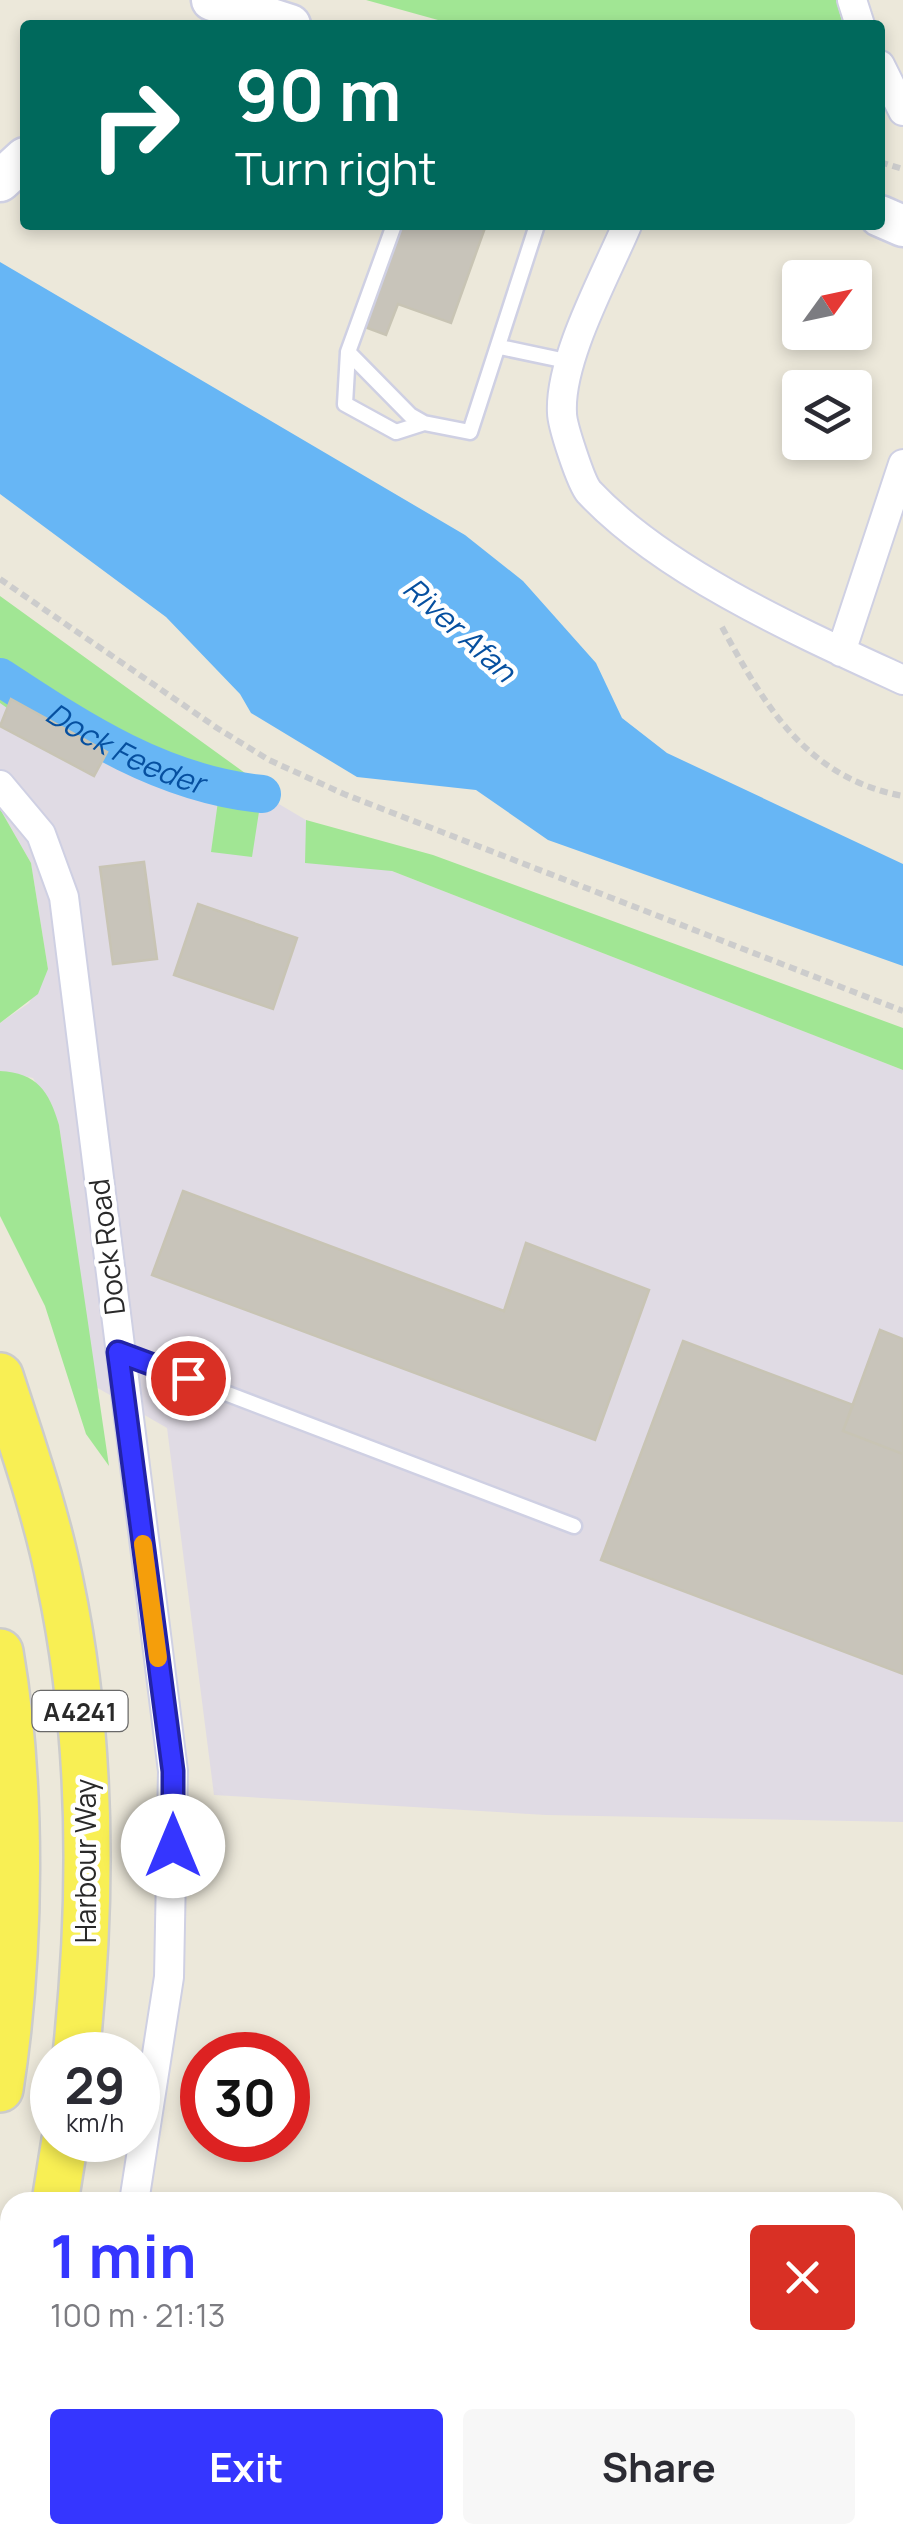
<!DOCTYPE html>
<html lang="en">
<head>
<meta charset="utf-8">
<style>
  body { margin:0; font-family:Manrope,sans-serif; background:#f7f7f7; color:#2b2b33; height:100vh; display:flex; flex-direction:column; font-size:38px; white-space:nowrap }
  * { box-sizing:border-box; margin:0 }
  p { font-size:32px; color:#7c7c81 }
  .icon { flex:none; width:55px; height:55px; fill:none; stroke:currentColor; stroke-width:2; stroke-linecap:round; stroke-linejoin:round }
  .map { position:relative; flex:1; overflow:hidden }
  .details { position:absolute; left:0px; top:2192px; width:905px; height:352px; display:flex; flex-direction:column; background:#fff; border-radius:30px 30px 0 0; box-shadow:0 5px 15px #0003 }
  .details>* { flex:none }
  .guide { position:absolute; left:20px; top:20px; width:865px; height:210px; border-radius:10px; box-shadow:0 5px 15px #0003; background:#00695c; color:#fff; overflow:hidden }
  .needle { width:65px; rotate:57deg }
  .fabs { position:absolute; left:782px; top:260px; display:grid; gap:20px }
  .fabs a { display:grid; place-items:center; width:90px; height:90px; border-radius:10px; background:#fff; box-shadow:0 5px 15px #0003; font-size:50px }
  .speed { position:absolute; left:30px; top:2032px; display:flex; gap:20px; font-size:50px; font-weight:700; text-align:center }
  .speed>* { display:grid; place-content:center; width:130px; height:130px; border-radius:50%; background:#fff; box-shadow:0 5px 15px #0003; line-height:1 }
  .speed small { font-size:25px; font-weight:400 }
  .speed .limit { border:15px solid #d22; background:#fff; color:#111 }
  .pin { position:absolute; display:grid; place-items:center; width:85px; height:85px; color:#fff; margin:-42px; border:5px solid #fff; border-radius:50%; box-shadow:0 2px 10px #0007 }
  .me { position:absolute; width:110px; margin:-55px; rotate:0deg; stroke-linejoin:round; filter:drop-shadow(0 0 8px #0008) }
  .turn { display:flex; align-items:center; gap:35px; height:210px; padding:0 50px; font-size:45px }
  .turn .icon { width:130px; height:130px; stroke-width:2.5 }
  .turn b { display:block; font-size:70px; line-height:85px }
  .round { display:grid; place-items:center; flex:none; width:105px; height:105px; border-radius:10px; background:#f7f7f7 }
  .summary { display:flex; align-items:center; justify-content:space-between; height:170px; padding:0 50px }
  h1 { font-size:60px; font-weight:700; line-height:75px; color:#3536ff }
  .primary-button { display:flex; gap:20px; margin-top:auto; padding:20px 50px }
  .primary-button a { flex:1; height:115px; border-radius:10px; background:#3536ff; color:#fff; font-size:40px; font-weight:700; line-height:115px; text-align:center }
  .primary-button a+a { background:#f7f7f7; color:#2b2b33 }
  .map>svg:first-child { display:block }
  .industrial { fill:#e0dbe4 }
  .green { fill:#a1e694 }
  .water { fill:#67b6f5 }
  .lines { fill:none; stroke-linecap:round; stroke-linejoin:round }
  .canal { stroke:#67b6f5; stroke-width:38 }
  .building { fill:#c8c4ba; stroke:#c8c4b4; stroke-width:2.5 }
  .lane-casing { stroke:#cfd0e3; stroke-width:19 }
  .street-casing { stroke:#cfd0e3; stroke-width:32 }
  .secondary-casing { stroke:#cfd0e3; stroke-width:45 }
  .primary-casing { stroke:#ccc; stroke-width:50 }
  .path { stroke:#ccc; stroke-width:6; stroke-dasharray:8 5; stroke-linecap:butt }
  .lane { stroke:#fff; stroke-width:14 }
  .street { stroke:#fff; stroke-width:28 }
  .secondary { stroke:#fff; stroke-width:40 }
  .primary { stroke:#f8ef54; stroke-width:45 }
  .route-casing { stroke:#2223a6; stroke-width:25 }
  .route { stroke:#3536ff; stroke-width:18 }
  .slow { stroke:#f59e0b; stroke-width:18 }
  .labels { text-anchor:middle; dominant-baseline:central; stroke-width:9; stroke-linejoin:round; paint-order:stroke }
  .shield { fill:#fff; stroke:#696969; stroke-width:2.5 }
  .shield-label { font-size:25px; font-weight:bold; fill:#292929 }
  .street-label { font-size:28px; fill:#292929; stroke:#fff }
  .water-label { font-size:30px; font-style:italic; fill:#0650a0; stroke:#fff }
</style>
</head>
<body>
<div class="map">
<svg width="903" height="2544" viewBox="0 0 903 2544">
  <rect width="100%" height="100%" fill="#ece8da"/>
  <path class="industrial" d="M0,677L231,791L262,794L392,871L903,1070V1822L546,1815L214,1795L167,1428L96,1387L59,1125L33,1078L0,1071V1023L29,1003L48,969L31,863L0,809Z"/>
  <path class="green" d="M366,0H836L843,25H456Z
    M0,596L263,786L252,857L211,852L219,794L146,771L12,700L7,708L0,703Z
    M0,809L31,863L48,969L38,994L0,1023Z
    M306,820L433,855L903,1028V1070L392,871L305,863Z
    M0,1071C37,1073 49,1091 59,1125L109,1466L86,1434L45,1306L0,1216Z"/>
  <path class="water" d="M0,262L465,535L523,581L596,663L622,718L667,753L903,864V966L548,840L476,790L357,777L251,713L240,694L166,617L0,494Z"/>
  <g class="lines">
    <path class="canal" id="s1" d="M0,677C82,731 162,784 262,794"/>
  </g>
  <path class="building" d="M398,225H486L451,323L398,304L386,335L362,326Z
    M11,699L107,752L94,776L0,726Z
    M144,862L157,959L113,964L100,867Z
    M198,904L297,938L273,1009L174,975Z
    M183,1191L504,1311L526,1243L649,1290L595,1440L152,1275Z
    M880,1330L903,1339V1454L843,1431Z
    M683,1341L853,1405L843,1431L903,1454V1674L601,1560Z"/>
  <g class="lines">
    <defs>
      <path id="lane" d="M394,225L348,352L410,415L424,423L470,432L537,225
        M500,347L571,362
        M348,352L345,404L396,432L424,423
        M118,1352L574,1526"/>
      <path id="street" d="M852,0L860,25
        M880,65L903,111
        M627,225C606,275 559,359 562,413C562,425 581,483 589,492C665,573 803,634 903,680
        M841,652L903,464
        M0,785L41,834L64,897L173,1771L169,1977L134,2202"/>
      <path id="secondary" d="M212,0L290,25
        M0,181L25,158
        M880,216L903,226"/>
      <path id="primary" d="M0,1376C22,1444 46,1512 60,1582C93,1738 93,1897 76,2055
        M0,1652C23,1785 21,1955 0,2089
        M55,2202L65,2140
        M7,2544L10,2474"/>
    </defs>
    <use href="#lane" class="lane-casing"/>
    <use href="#street" class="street-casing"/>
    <use href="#secondary" class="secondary-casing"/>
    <use href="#primary" class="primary-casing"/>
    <path class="path" d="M880,162L903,169
      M0,579L217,728L269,760L344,794L903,1011
      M722,627C765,706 806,778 903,796
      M117,2544L119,2535"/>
    <use href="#lane" class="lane"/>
    <use href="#street" class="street"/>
    <use href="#secondary" class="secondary"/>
    <use href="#primary" class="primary"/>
  </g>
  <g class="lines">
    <defs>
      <path id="route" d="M173,1846V1771L118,1352L188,1378"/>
    </defs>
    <use href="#route" class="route-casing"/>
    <use href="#route" class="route"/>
    <path class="slow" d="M143,1544L158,1658"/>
  </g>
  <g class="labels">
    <rect class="shield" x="32.5" y="1691" width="95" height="40" rx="8"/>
    <g class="shield-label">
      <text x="80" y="1711">A4241</text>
    </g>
    <g class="street-label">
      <text transform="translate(106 1247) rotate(-97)">Dock Road</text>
      <text transform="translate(85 1861) rotate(-90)">Harbour Way</text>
    </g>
    <g class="water-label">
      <text transform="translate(460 629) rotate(42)">River Afan</text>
      <text stroke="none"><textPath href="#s1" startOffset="145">Dock Feeder</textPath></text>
    </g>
  </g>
</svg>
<div class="fabs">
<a><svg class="needle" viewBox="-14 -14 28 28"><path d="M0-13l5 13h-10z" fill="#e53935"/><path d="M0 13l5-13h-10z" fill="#7c7c81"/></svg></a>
<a><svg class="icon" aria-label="layers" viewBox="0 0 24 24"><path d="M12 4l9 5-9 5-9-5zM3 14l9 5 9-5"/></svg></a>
</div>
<div class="speed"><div>29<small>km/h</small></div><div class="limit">30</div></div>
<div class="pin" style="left:188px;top:1378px;background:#d93025"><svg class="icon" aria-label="arrive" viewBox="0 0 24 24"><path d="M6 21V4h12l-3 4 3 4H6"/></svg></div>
<svg class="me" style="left:173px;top:1846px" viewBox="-20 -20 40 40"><circle r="19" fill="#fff"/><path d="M0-13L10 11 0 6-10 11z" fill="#3536ff"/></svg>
<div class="guide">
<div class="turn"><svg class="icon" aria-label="right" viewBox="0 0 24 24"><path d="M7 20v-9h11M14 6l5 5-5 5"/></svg><div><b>90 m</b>Turn right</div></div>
</div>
<section class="details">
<div class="summary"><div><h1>1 min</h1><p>100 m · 21:13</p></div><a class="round" style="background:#d93025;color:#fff"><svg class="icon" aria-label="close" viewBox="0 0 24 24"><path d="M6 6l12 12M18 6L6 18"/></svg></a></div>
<div class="primary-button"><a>Exit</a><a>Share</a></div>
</section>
</div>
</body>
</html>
